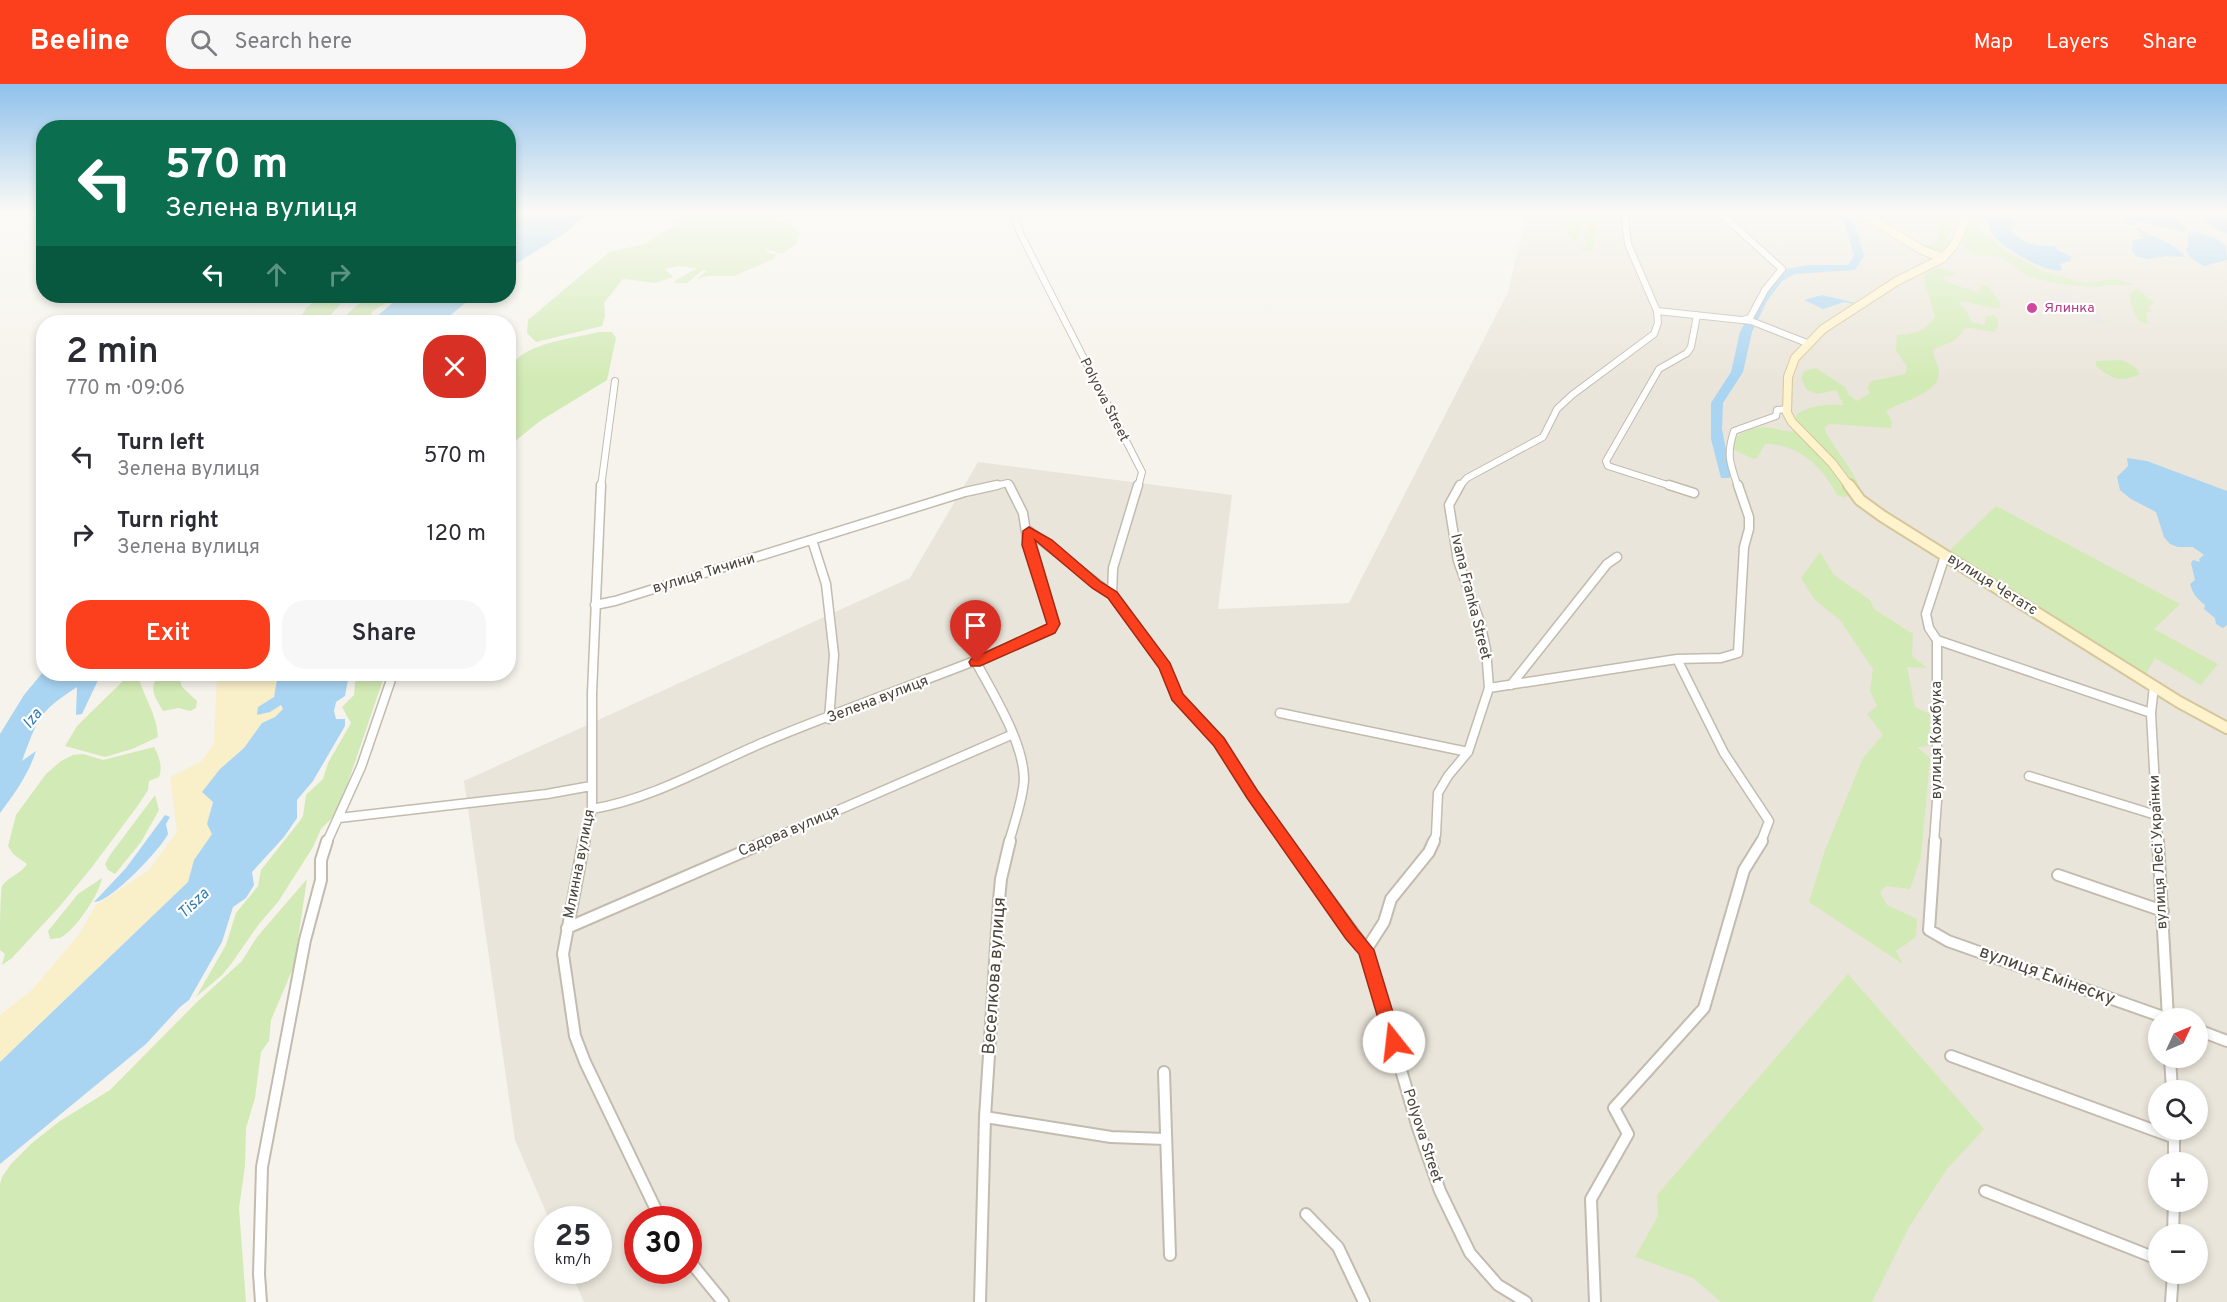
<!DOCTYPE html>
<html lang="en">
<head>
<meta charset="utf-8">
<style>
  body { margin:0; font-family:Overpass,sans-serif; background:#f7f7f7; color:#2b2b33; height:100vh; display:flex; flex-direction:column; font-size:22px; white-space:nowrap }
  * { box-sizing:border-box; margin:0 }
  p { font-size:20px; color:#7c7c81 }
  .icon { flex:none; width:33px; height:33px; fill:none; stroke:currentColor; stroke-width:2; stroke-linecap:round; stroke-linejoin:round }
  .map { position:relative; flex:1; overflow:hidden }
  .panel { position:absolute; left:36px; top:231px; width:480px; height:366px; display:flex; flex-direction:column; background:#fff; border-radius:24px; box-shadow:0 3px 9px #0003 }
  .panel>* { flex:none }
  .banner { position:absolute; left:36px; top:36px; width:480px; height:183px; border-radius:24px; box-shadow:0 3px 9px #0003; background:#0b6e4f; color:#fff; overflow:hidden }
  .needle { width:39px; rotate:46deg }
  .fabs { position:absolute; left:2148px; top:924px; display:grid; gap:12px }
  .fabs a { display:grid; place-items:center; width:60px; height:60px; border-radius:50%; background:#fff; box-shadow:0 3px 9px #0003; font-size:30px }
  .speed { position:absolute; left:534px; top:1122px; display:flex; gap:12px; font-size:30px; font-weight:700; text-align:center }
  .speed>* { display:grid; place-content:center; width:78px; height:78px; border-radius:50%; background:#fff; box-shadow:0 3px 9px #0003; line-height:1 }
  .speed small { font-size:15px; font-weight:400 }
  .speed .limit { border:9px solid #d22; background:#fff; color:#111 }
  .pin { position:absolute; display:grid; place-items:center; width:51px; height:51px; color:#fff; margin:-62px -26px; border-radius:50% 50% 50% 0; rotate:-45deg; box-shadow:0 0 6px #0007 }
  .pin .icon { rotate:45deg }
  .me { position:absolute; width:66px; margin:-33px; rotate:344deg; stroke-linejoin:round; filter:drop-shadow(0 0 4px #0008) }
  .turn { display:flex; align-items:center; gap:21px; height:126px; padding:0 30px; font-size:27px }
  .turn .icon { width:78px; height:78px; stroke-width:2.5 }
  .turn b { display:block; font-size:42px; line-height:51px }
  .lanes { display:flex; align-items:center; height:57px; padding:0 30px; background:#0003; justify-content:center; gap:30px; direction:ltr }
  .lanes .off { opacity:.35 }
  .round { display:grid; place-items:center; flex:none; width:63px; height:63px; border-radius:24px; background:#f7f7f7 }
  .headline { display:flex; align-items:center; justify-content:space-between; height:102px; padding:0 30px }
  h1 { font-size:36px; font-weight:600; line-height:45px }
  .primary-button { display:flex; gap:12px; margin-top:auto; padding:12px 30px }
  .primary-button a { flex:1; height:69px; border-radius:24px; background:#fc3f1d; color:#fff; font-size:24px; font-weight:600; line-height:69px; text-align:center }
  .primary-button a+a { background:#f7f7f7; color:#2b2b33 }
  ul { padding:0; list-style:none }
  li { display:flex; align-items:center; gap:18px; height:78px; padding:0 30px }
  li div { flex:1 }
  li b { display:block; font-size:22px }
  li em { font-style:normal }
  header { display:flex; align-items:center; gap:36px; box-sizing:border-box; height:84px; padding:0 30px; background:#fc3f1d; color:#fff }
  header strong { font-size:28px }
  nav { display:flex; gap:33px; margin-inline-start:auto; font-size:21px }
  .search { width:420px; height:54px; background:#f7f7f7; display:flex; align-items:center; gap:15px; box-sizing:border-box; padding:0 21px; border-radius:24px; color:#7c7c81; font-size:22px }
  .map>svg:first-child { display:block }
  .residential { fill:#eae5da; fill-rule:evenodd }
  .green { fill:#d2eab5 }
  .sand { fill:#f9efc9 }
  .parking { fill:#e5e3e0 }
  .water { fill:#a9d4f2 }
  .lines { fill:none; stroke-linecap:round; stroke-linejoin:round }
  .river { fill:#a9d4f2; fill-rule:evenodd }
  .street-far2-casing { stroke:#c2bbae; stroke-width:8 }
  .street-far1-casing { stroke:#c2bbae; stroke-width:11 }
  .street-casing { stroke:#c2bbae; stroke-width:14 }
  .secondary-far1-casing { stroke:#d6c79b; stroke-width:10 }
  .secondary-casing { stroke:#d6c79b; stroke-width:14 }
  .street-far2 { stroke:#fff; stroke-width:6 }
  .street-far1 { stroke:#fff; stroke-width:8 }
  .street { stroke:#fff; stroke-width:10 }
  .secondary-far1 { stroke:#fff3cd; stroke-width:8 }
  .secondary { stroke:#fff3cd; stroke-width:10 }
  .route { fill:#fc3f1d; stroke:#a42913; stroke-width:1.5 }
  .hotel-dot { fill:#d1479c; stroke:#fff; stroke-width:2 }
  .labels { text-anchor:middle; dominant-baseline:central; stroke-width:4.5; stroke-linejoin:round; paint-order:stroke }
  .far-hotel-label { font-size:14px; fill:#b23c85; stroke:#fff; text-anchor:start }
  .far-street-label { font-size:14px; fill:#4b4439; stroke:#fff }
  .street-label { font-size:15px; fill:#4b4439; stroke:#fff }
  .water-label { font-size:16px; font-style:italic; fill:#2e7ab2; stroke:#fff }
  .near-street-label { font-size:18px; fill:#4b4439; stroke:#fff }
</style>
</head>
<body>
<header>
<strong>Beeline</strong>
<div class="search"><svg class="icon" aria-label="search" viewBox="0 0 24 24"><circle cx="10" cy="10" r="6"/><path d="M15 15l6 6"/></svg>Search here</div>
<nav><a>Map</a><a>Layers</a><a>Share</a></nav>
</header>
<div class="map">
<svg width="2227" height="1218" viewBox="0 0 2227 1218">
  <rect width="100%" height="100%" fill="#f6f3ec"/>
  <path class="residential" d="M1527,128H2227V1218H584L570,1187L598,1186V1136L549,1135L515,1056L464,697L910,494L978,378L1232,411L1218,525L1349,519L1508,208ZM2158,934H2198V974H2158ZM2158,1006H2198V1046H2158ZM2158,1078H2198V1118H2158ZM638,1136H688V1186H638ZM2158,1150H2198V1190H2158Z"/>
  <path class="green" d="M695,128H782L777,131L776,137L789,139L800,150L796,160L782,170L766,165L767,168L776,171L774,175L734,192H709L696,195L707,187L703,186L687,199H674L676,196L697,184L677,182L665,185L673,193L655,199L623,195L604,219L605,232L602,242L536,258L527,249L528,236L609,168L645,160Z
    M1972,128H1978V142L1982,149L1994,156L2000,163L2009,169L2044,188L2086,199L2115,195L2135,201H2104L2099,203C2076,201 2051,201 2029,192C2020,188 2004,173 1997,172C1980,169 1972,177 1961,156Z
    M1595,130L1599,136L1593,166L1582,167L1580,165L1586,163L1584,155L1589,142H1582L1576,159L1572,158L1562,136L1569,132Z
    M1951,131L1954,132C1950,145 1950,161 1938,170L1919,161H1935L1940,140Z
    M1938,184L1954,189V191L1942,193L1947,198L1974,207H1979L1982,201L1988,203L2001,219L2000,223L1994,224L1962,217L1959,219L1967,228L1971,238L1985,241V232L1994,231L1998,235V243L1995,248L1970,244L1964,245C1957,259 1947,259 1934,265C1933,275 1938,280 1939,288C1940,310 1899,318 1886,327L1892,338L1891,344L1829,340L1824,344C1835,367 1855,386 1862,410L1844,413L1837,411C1822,382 1799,360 1765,360L1757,374L1753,375L1733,365L1736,353C1768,333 1774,351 1802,347L1797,339L1796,331C1809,321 1828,320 1844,321L1836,306L1818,310L1807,306L1801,294L1804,287L1816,284L1845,303L1849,311L1857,317L1870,309L1867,303L1872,297L1905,290L1907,283L1896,267L1897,251C1914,250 1926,247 1935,232L1924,197L1925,190Z
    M2137,205C2144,208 2146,214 2155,218L2148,223L2151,228H2146L2148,240L2139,237C2134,228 2128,218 2131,208Z
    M322,212H348L324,238H298L306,224Z
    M366,212H397L373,227L366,238H341C346,228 359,222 366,212Z
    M598,248H612L616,254L607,296L540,337L509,362C508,342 505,305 509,288C517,259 573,255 598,248Z
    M2122,276L2135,283L2140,290C2120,299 2112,295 2096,282V277Z
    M1996,422L2180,520L2154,545L2218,580L2201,601L2155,574L2143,595L1956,478L1951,465Z
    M1820,468L1834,491L1870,516L1874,525L1913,550L1912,572L1927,584L1907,583L1915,623L1930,630L1929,662L1917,663L1930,674L1921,773L1910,805L1886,802L1880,808L1887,821L1917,835L1916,853L1896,867L1903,880L1809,818L1825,766L1863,674L1883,651L1867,630L1877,622L1870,607L1873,585L1840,536L1815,516L1801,494Z
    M130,590L138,591C143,612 157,630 158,653L132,665L105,673L65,662L77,642Z
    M164,590L173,596H180L182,603L197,617L196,624L190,627L179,624L163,627C157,615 148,607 157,593Z
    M356,590H385L338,728L321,745L313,763L278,818L259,840L231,880L222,891L196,913L226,861L236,829L258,802L261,786L299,738L303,732L306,711L323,695L328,679L351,639L342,623L354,611Z
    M154,663C159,671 163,684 159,693L149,697L148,706L139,720L92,783L60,822L12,874L2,881L5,870L0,866C0,852 0,812 2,802C9,792 21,790 27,780L13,770L8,762L16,731L46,690L61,677L73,671L83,670L103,676Z
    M155,711L159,726L141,758L115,790L108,786L105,780L110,771Z
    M102,794C100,809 75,847 60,854C58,854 52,855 50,855L48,847L78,810Z
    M307,795L294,882L271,936L269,957L261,968L255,1014L246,1044L245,1082L239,1124L246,1218H0V1100L2,1093L11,1080L32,1059L60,1037L110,1006L197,918L242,877L257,853Z
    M1848,890L1984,1045L1947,1085L1909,1143L1872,1218H1721L1693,1194L1635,1173L1658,1132L1657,1111Z"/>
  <path class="sand" d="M217,590H278L274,613L258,623L270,628L281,621L283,625L275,633L262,639L244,664L220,685L207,740L212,750L194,776L188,798L0,978V931L32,906L80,849L96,821L149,786L177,748L170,693L202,677L214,660Z"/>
  <path class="parking" d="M2060,205L2107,239L2100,241L2087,232L2079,233L2045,209Z"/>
  <path class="water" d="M524,128H590L565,149L509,184V137Z
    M1982,128L2009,130L2012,132L2010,135L2018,139L2010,145C2024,162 2038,162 2056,162L2057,166L2073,173L2069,175L2071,177L2060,180L2062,186C2047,190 2005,165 1995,153C1989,146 1986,136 1982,128Z
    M2125,128H2166L2174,132L2187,144L2184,148L2165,143L2160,144L2137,136L2134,138L2137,141H2128L2122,135L2127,130Z
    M2204,130L2227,131V150L2203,137Z
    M2138,143C2152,154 2175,158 2185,173L2166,172L2148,175L2136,172L2132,166L2133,156L2144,154L2136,145Z
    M2192,147L2216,154L2226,162L2227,176L2204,182L2191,174L2186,166L2188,162V151Z
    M1822,211L1856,219L1854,220L1844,218L1823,225L1804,216Z
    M401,212H474L442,238H370Z
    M2127,374L2147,377L2227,407V541L2223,544L2216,540L2215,534L2204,525L2205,521C2197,515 2193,510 2190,500L2195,496L2191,479L2193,476L2200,478L2199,475L2204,471L2193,463H2178L2170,460L2164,453L2156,428L2131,415L2120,406L2117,393L2128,382Z
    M43,588L101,590L82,630L76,631L77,603C38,628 38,635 22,677L36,667C28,691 15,709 0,729V650L24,611Z
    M278,590H349L345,612L336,618L334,627L336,635H345V642L313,697L297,716V734L284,753L252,788L254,801L246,814L233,823L222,858L189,916L180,923L146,960L0,1080V978L188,798L194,776L212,750L207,740L213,718L202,708L220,685L244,664L262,639L275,633L283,625L281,621L270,628L257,631L258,623L274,613Z
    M165,731L170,733L166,740L168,750C160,766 110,819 94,818L126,784Z"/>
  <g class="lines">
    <path class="river" d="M1830,128C1857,127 1858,151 1864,172L1855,186L1795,190L1782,197L1767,217L1752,248L1743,288L1723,319L1722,345L1731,391L1729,394H1721L1711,355V319L1731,288L1740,248L1756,217L1774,193L1787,185L1808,181H1848L1854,172L1845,141Z"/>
    <defs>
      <path id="street-far2" d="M1013,128L1020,149L1142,388L1138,403
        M1719,128L1782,185L1765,206L1750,234L1743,236
        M1657,227L1751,237L1807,259
        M601,403L615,297
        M990,403L1008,399L1010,403
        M1459,403L1467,394L1543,353L1557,325L1572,311L1654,250L1658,239L1657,227L1628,160L1624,128
        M1674,403L1608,382L1606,377L1659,285L1687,269L1691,263L1697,231
        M1738,403C1730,379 1726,371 1734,347L1776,332L1777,326L1787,325"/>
      <path id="street-far1" d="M1138,401L1113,484L1112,511L1165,583L1177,613L1219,658L1286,758
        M1669,401L1694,409
        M1029,447L1112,511
        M812,456L826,500L834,571L829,635
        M595,521L615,517L965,408L997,401
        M1937,556L2151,629
        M1677,575L1724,669L1769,737L1761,758
        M976,578C993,610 1023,657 1024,694C1024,712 1014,740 1009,758
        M1511,601L1607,480L1617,473
        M2154,602L2151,629L2158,758
        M1489,604L1677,575L1721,574L1738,569L1744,463L1749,445V433L1738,401
        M1280,629L1468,668
        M2029,692L2156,731
        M592,725C652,715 706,683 762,659C857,619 956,587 1051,546L1053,540L1028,461L1023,429L1009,401
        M339,734L547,710L591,702
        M327,758L361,683L393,590
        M583,758L592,725V609L601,401
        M765,758L1011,651
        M1433,758L1436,751L1438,709L1448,692L1468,668L1489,604L1486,565L1480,538L1458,477L1449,421L1460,401
        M1934,758L1937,717V556L1929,544L1926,530L1945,472"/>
      <path id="street" d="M584,757L563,870L575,952L585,978L661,1136
        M1285,757L1366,866L1418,1044L1440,1107L1470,1169L1498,1201L1526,1218
        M1935,757L1929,846L1948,857L2166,934
        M2158,757L2168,934
        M2058,791L2163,827
        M567,844L768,757
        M1366,866L1384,838L1391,815L1429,768L1434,757
        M2198,946L2227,957
        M1951,972L2175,1054
        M2170,974L2172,1006
        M1164,988L1170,1171
        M985,1033L1111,1053L1165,1055
        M2174,1046V1078
        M1985,1107L2158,1175
        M1306,1130L1338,1163L1364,1218
        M2173,1150L2174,1118
        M688,1175L723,1218
        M261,1218L259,1190L262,1083L305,856L321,796V776L327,757
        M980,1218L985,1033L999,816L1001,795L1010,757
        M1595,1218L1591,1115L1628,1050L1614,1024L1704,924L1744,786L1762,757
        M2171,1218L2173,1190"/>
      <path id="secondary-far1" d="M1943,174L1954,161L1969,128
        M1850,403L1832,379L1792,338L1787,329L1788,293L1795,274L1823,245L1897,197L1943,174L1922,166L1860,128"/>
      <path id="secondary" d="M1849,401L1860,416L1882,432L2179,618L2227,644"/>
    </defs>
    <use href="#street-far2" class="street-far2-casing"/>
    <use href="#street-far1" class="street-far1-casing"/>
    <use href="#street" class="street-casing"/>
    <use href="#secondary-far1" class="secondary-far1-casing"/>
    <use href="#secondary" class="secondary-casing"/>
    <use href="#street-far2" class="street-far2"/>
    <use href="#street-far1" class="street-far1"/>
    <use href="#street" class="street"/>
    <use href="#secondary-far1" class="secondary-far1"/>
    <use href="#secondary" class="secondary"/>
  </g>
  <linearGradient id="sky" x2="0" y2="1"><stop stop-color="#8fc1ec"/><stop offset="0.43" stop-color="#fbfaf6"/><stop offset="1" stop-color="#fbfaf6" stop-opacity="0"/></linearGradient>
  <rect width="2227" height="298" fill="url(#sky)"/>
  <path class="route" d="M1029,443L1052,456L1101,498L1117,508L1170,579L1183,610L1224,654L1257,706L1357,845L1374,866L1402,958L1400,964L1394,966L1388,964L1385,958L1359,870L1346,855L1247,714L1214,662L1172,616L1159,584L1108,514L1092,504L1035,456L1060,540L1055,549L980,582H971L969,578L971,575L1047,540L1022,461L1023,447Z"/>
  <circle class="hotel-dot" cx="2032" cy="224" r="6"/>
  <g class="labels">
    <g class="far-hotel-label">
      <text x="2044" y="224">Ялинка</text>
    </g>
    <g class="far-street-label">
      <text transform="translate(1104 316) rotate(63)">Polyova Street</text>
    </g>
    <g class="street-label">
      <text transform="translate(704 490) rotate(-17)">вулиця Тичини</text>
      <text transform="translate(1992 501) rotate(32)">вулиця Четатє</text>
      <text transform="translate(1470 513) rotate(76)">Ivana Franka Street</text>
      <text transform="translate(878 616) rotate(-21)">Зелена вулиця</text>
      <text transform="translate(1937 656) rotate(-90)">вулиця Кожбука</text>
      <text transform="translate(789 748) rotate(-23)">Садова вулиця</text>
      <text transform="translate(2159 768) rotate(-93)">вулиця Лесі Українки</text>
      <text transform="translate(580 780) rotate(-79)">Млинна вулиця</text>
      <text transform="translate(1422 1052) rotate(72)">Polyova Street</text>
    </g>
    <g class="water-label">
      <text transform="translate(33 635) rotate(-51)">Iza</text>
      <text transform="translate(194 820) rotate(-44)">Tisza</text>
    </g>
    <g class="near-street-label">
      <text transform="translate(995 892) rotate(-86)">Веселкова вулиця</text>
      <text transform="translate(2047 892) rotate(20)">вулиця Емінеску</text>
    </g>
  </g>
</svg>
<div class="fabs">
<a><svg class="needle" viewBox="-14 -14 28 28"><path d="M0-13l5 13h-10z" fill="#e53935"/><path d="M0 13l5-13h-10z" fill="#7c7c81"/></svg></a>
<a><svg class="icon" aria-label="search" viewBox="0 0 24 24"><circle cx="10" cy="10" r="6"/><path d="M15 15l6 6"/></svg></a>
<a>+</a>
<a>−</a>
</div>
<div class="speed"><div>25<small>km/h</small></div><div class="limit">30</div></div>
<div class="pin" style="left:976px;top:578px;background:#d93025"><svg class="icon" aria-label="arrive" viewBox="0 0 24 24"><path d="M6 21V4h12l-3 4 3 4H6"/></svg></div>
<svg class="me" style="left:1394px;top:958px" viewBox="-20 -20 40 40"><circle r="19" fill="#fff"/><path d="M0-13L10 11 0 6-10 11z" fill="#fc3f1d"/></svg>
<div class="banner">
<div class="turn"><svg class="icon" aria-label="left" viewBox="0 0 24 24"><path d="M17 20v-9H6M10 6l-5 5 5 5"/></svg><div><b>570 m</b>Зелена вулиця</div></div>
<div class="lanes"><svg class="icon" aria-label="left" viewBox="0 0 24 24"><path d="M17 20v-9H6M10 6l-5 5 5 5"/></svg><svg class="icon off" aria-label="ahead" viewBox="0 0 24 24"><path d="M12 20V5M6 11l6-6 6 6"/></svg><svg class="icon off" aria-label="right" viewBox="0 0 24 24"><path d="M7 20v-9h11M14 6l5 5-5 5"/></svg></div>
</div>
<section class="panel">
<div class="headline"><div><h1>2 min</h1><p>770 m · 09:06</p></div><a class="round" style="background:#d93025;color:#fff"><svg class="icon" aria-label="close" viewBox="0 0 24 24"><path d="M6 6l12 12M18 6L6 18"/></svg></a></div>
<ul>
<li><svg class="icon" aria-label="left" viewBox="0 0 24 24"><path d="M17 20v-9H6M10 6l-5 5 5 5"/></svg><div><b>Turn left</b><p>Зелена вулиця</p></div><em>570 m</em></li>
<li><svg class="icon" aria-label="right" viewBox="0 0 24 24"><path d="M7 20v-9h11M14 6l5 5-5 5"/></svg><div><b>Turn right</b><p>Зелена вулиця</p></div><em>120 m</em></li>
</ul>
<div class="primary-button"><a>Exit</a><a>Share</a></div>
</section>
</div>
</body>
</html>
